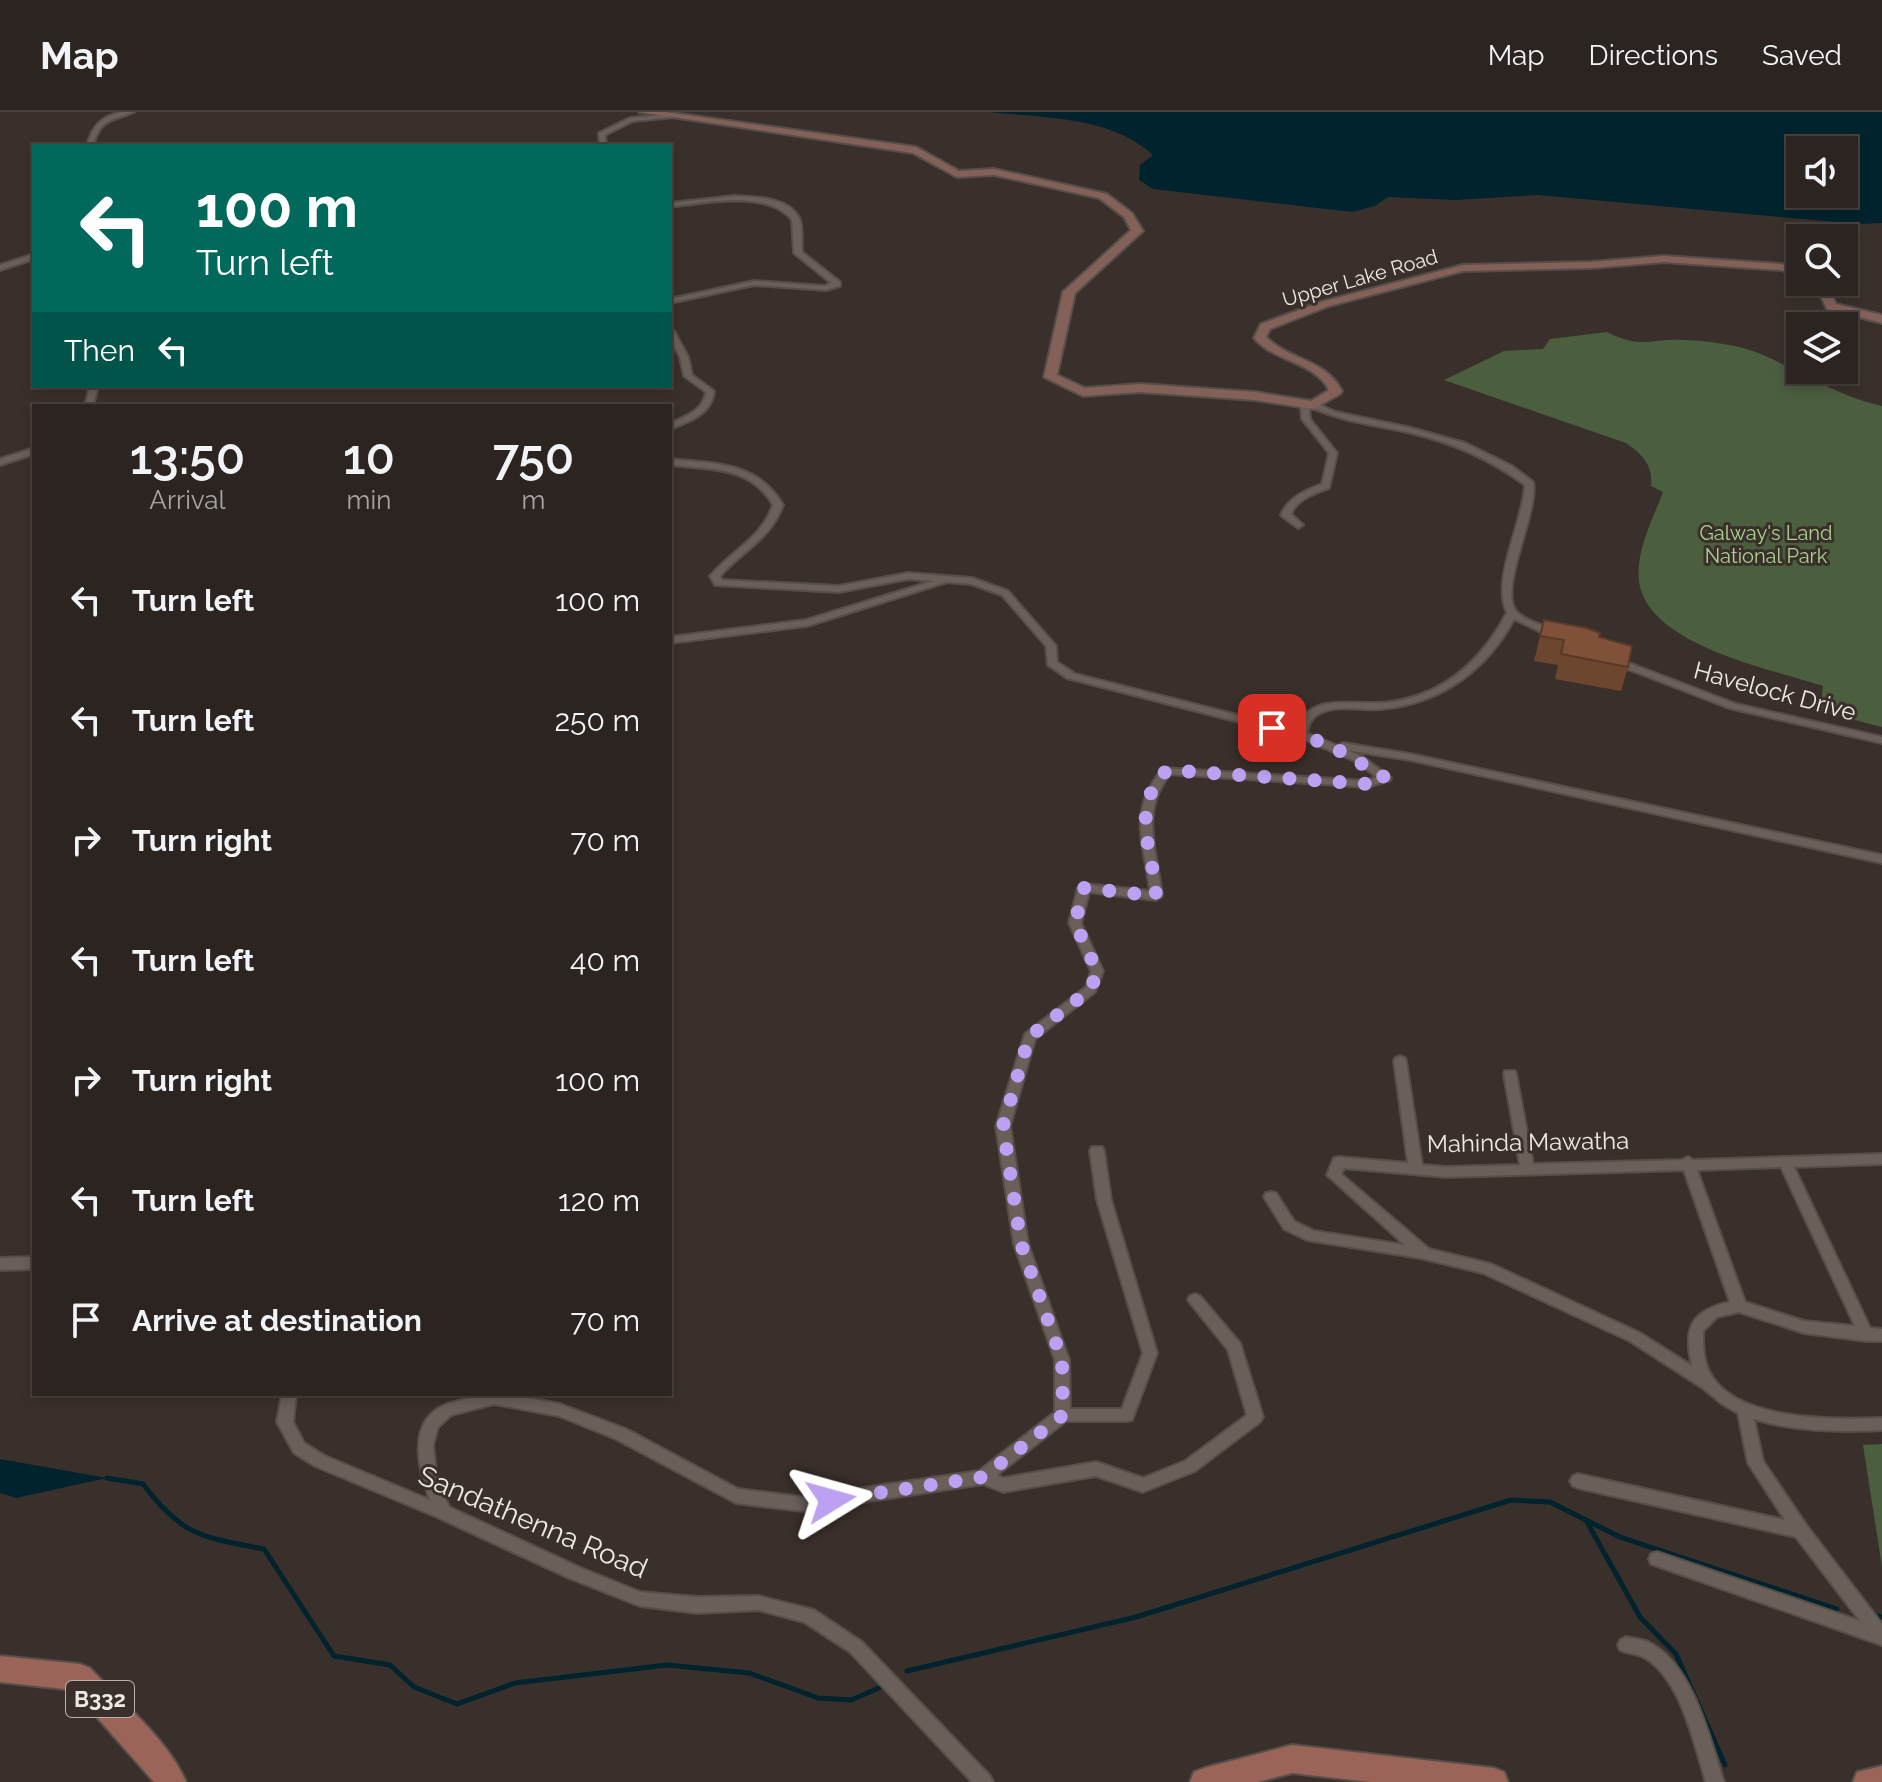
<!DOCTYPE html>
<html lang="en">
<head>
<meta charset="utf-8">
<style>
  body { margin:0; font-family:Raleway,sans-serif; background:#38302d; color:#f1f3f6; height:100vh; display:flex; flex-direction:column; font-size:30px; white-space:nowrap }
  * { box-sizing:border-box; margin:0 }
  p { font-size:26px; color:#a6a4a5 }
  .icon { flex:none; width:44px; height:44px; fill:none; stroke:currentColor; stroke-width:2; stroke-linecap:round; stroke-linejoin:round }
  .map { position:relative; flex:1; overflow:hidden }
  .sheet { position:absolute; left:32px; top:292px; width:640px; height:992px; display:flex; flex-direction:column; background:#2c2420; border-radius:0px; box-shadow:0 4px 12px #0003,0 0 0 2px #48413e }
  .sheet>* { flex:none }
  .hud { position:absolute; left:32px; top:32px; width:640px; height:244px; border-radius:0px; box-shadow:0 4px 12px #0003,0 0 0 2px #48413e; background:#00695c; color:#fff; overflow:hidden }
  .fabs { position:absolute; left:1786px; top:24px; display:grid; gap:16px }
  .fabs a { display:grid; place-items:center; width:72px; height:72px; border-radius:0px; background:#2c2420; box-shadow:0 4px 12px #0003,0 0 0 2px #48413e; font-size:40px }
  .pin { position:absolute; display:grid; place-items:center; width:68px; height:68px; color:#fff; margin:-34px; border-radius:16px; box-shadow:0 4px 12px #0006 }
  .me { position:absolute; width:88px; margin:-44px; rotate:82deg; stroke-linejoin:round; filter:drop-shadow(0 0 6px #0008) }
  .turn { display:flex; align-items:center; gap:28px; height:168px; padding:0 32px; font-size:36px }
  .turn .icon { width:104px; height:104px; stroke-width:2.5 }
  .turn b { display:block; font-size:56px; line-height:68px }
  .then { display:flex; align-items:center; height:76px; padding:0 32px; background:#0003; gap:16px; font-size:30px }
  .eta { display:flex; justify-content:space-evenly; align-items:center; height:136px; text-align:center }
  .eta b { font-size:48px; font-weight:600; line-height:56px }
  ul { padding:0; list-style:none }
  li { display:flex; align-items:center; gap:24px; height:120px; padding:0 32px }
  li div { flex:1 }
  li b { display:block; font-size:30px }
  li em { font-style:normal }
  header { display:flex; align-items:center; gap:48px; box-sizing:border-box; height:112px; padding:0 40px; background:#2c2420; border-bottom:2px solid #48413e }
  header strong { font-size:38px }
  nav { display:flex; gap:44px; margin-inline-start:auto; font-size:28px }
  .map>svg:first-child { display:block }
  .green { fill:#4b5e3e }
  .water { fill:#01232d; fill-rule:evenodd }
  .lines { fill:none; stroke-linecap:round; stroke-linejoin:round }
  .stream { stroke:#01232d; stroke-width:5 }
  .street-casing { stroke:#564e49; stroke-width:4 }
  .secondary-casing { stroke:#564e49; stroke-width:4 }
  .primary-casing { stroke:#564e49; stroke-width:4 }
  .street { fill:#6a5f59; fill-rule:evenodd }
  .secondary { fill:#836158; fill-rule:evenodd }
  .primary { fill:#9b6458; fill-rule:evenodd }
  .wall { fill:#6d4630 }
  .building { fill:#7f5138; stroke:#593927; stroke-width:2 }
  .route { stroke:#bca0f2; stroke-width:14; stroke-dasharray:0 25.2 }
  .labels { text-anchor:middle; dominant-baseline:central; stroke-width:6; stroke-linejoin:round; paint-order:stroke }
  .far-street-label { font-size:20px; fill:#eee8e4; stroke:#3a302b }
  .far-park-label { font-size:20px; fill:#abd48f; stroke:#3a302b }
  .shield { fill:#3a302b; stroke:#b8b1ac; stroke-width:2 }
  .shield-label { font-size:22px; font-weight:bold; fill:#eee8e4 }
  .street-label { font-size:24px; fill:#eee8e4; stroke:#3a302b }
  .near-street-label { font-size:28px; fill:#eee8e4; stroke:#3a302b }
</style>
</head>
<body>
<header>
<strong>Map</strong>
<nav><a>Map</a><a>Directions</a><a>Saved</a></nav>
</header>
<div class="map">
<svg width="1882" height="1670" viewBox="0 0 1882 1670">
  <rect width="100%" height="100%" fill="#3a302b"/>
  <path class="green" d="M1607,220C1643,238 1649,226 1685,228C1709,229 1741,233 1763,243C1802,260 1840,285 1882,294V615L1820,599L1823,574C1771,557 1663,536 1642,481C1630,450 1652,409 1663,380L1651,374C1653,353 1643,343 1626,331L1444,268L1504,239L1543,237L1550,227Z
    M1882,1332V1455L1863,1333Z"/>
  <path class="water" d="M989,0H1882V111L1858,112L1538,83L1455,88L1388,85L1375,94L1352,100L1153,77L1139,68L1140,53L1153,43C1111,4 1044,6 989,0ZM1800,38H1844V82H1800Z
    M0,1348V1347L107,1366L16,1386L0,1381Z"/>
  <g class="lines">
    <path class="stream" d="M107,1366L143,1372C183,1425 202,1425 264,1437L334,1544L390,1553L414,1575L457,1592L515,1571L667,1553L749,1561L818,1586L851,1588L879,1576
      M1587,1410L1640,1505L1676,1542L1725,1653
      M1878,1504L1882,1505
      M907,1559L1136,1505L1511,1388L1550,1390L1620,1425L1837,1497"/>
    <defs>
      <path id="street" d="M121,0H134C112,9 100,6 93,34H87C92,14 101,5 121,0Z
        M672,2L674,3V5L633,9L605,23L606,34H600L599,21L630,6Z
        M735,84C755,85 791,85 800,108C803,118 801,130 802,140L840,170V174L826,178L754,173L670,191V187L754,169L825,174L831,171L794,141L792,108C769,78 704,90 670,95V91Z
        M34,142V147L0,158V153Z
        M670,217L674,219L688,245L692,263L714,279C712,302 689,310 670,317V311C686,304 703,299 706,280L684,264L680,245L670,226Z
        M90,274H98L93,294H85Z
        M1313,290L1336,300L1411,316L1465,331L1512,354L1533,370C1539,401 1498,476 1516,499C1527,511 1548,513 1560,523L1555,526L1551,525L1514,507C1487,558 1440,592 1381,597C1363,599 1343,593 1325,599C1314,602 1309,610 1307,621L1338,634L1343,631L1410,642L1882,743V751L1410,648L1347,638L1363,645L1391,666L1390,668L1367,675L1170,662C1139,701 1157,739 1162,784L1156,788L1089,780L1081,811L1103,859L1095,880L1035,927L1010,1014L1028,1132L1069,1248L1070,1297H1122L1143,1241L1097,1088L1090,1039L1092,1035H1102L1104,1039L1111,1088L1157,1241L1132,1308L1127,1309H1066L997,1363L1003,1366L1096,1350L1143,1366L1185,1349L1247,1303L1228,1238L1188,1188L1190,1184L1195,1182L1200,1184L1240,1231L1263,1305L1260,1310L1195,1359L1143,1380L1096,1364L1003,1380L983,1372L802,1399L736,1391L616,1327L559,1304L494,1292L451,1303L438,1315L433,1333L436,1362L449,1395L581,1456L640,1480L697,1485L758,1484L814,1498L862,1530L990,1664L993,1670H972L850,1540L804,1510L758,1498L697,1501L640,1494L569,1466L437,1405L315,1354L294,1341L277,1310L282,1282H296L293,1310L304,1331L325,1344L430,1388C418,1356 406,1308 447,1292L485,1282H507L560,1292L626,1317L738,1377L802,1385L979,1359L1055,1300V1248L1014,1132L996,1014L1025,922L1086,875L1091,859L1069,811L1078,776L1084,772L1150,779C1144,728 1127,701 1163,656L1366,669L1377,665L1355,649L1298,625L1067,566L1048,553L1046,534L1002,483L971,472L947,470L807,514L670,531V525L806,508L933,469L908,467L839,480L715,473L710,464L712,462C733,438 762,425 773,393C751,354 709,357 670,353V347C715,352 757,349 783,393C770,428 743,438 720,464L722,468L839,474L908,461L972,466L1008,479L1056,534L1057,550L1075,562L1297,618C1306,582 1348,592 1377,591C1391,591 1405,588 1419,583C1460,569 1487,538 1507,501C1491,467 1523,411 1525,373C1489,346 1451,330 1407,320C1374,313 1341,309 1310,295L1309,293Z
        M1305,292L1309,295L1310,307L1337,341L1329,376C1314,382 1298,386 1291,402L1303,413L1298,416L1283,405L1281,403C1289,385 1304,379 1322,372L1329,341L1302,307L1301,295Z
        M34,336V342L0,353V347Z
        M1616,546L1736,592L1882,625V631L1729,596L1612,551V547Z
        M1400,944L1405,946L1406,949L1422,1053L1446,1055L1520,1053L1504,962L1505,959H1515L1516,962L1533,1052L1682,1048L1688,1045L1693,1048L1882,1042V1052L1794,1055L1870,1216L1882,1217V1229H1866L1804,1221L1739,1200L1717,1205L1703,1219C1703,1233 1703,1249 1710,1261C1735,1309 1836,1308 1882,1306V1318C1839,1320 1796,1320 1754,1307L1763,1349L1807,1414L1882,1512V1533L1657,1454L1651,1452L1649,1447L1651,1442L1657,1440L1860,1509L1796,1425L1578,1376L1573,1374L1570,1369L1573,1364L1578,1362L1785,1408L1748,1351L1738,1301L1722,1292L1704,1277L1630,1229L1483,1161L1420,1146L1307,1128L1284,1117L1264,1085L1266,1081L1271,1080L1276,1081L1294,1109L1314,1119L1405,1133L1327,1063L1334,1046L1339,1045L1408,1051L1394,949L1395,946ZM1781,1055L1855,1214L1804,1209L1745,1190L1697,1058ZM1344,1056L1446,1065L1684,1058L1730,1190C1691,1199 1683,1215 1692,1254L1640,1221L1491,1152L1429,1137L1341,1062Z
        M34,1145V1157L0,1158V1146Z
        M1626,1525C1634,1527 1643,1527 1650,1531C1693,1553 1710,1627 1724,1670H1706C1694,1632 1681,1567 1645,1546C1637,1541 1628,1542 1620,1538L1618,1533L1620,1528Z"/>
      <path id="secondary" d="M639,0H665L916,35L959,59L994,57L1107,82L1132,101L1143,119L1075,181L1057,263L1085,276L1140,272L1255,280L1311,289L1329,278C1314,249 1274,250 1254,226L1261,212L1321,190L1463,153L1591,150L1664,144L1781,152L1800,157V163L1781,158L1664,150L1591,156L1463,159L1329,194L1270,217L1266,225C1290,249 1326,247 1342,279L1340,282L1313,297L1255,288L1140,280L1083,284L1044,265L1063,180L1131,118L1124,105L1099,86L994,63L957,65L913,41Z
        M1814,170H1826L1836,192L1882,203V211L1827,197Z"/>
      <path id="primary" d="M0,1544L80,1552L90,1556C120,1588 170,1630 186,1670H154L73,1578L0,1570Z
        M1292,1633L1494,1656L1504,1660L1508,1670H1370L1292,1661L1258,1670H1190L1194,1660L1204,1656Z
        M1882,1654V1670H1853L1857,1660Z"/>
    </defs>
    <use href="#street" class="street-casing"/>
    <use href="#secondary" class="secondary-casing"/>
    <use href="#primary" class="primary-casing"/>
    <use href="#street" class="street"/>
    <use href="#secondary" class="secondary"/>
    <use href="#primary" class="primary"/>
  </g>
  <path class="wall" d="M1544,508L1628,555L1621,579L1555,567L1558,553L1534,549Z"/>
  <path class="building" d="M1544,508L1587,516L1600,521L1599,525L1632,534L1628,555L1561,542L1564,528L1540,524Z"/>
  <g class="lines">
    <path class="route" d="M831,1388L983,1365L1063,1303L1062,1248L1021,1132L1003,1014L1029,925L1091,877L1097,859L1075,811L1084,776L1156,784C1154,740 1128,697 1167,658L1367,672L1386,666L1328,632L1272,616"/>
  </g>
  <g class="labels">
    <g class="far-street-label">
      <text transform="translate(1360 166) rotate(-16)">Upper Lake Road</text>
    </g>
    <g class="far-park-label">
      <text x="1766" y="421">Galway's Land<tspan x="1766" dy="23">National Park</tspan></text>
    </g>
    <rect class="shield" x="66" y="1569" width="68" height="36" rx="6"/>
    <g class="shield-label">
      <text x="100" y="1587">B332</text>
    </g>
    <g class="street-label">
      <text transform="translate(1775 579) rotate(15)">Havelock Drive</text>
      <text transform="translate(1528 1030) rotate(-1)">Mahinda Mawatha</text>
    </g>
    <g class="near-street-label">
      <text transform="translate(533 1410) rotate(23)">Sandathenna Road</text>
    </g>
  </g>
</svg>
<div class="fabs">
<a><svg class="icon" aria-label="sound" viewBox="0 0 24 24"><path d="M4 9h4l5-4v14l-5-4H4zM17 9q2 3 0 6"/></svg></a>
<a><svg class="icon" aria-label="search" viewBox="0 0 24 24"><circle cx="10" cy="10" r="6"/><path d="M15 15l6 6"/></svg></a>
<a><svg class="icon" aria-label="layers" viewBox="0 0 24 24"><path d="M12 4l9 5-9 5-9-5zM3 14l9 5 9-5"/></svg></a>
</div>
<div class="pin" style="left:1272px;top:616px;background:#d93025"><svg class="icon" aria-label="arrive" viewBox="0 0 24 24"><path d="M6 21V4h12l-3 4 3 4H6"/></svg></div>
<svg class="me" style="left:831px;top:1388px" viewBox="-20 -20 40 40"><path d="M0-17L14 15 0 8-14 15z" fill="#bca0f2" stroke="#fff" stroke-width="4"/></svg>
<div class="hud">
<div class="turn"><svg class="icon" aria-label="left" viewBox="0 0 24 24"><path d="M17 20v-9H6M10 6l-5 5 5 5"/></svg><div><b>100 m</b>Turn left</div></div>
<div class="then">Then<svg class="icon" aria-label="left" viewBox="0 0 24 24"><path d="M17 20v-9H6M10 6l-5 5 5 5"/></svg></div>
</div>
<section class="sheet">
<div class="eta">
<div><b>13:50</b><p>Arrival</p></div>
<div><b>10</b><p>min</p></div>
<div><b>750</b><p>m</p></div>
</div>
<ul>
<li><svg class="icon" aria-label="left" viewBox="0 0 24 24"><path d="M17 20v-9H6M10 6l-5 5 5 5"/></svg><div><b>Turn left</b></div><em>100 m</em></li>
<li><svg class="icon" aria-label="left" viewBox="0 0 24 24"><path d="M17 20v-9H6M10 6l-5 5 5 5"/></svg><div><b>Turn left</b></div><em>250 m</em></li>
<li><svg class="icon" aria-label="right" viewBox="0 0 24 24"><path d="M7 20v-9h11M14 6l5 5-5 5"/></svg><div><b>Turn right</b></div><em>70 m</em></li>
<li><svg class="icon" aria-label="left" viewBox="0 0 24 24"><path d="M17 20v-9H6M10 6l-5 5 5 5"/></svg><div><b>Turn left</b></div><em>40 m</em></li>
<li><svg class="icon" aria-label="right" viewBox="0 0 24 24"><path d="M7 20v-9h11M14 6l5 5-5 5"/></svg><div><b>Turn right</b></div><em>100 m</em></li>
<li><svg class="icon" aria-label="left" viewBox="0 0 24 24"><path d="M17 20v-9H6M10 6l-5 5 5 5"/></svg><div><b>Turn left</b></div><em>120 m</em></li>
<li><svg class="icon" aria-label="arrive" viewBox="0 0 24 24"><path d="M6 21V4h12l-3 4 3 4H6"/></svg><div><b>Arrive at destination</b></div><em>70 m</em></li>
</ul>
</section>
</div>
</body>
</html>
